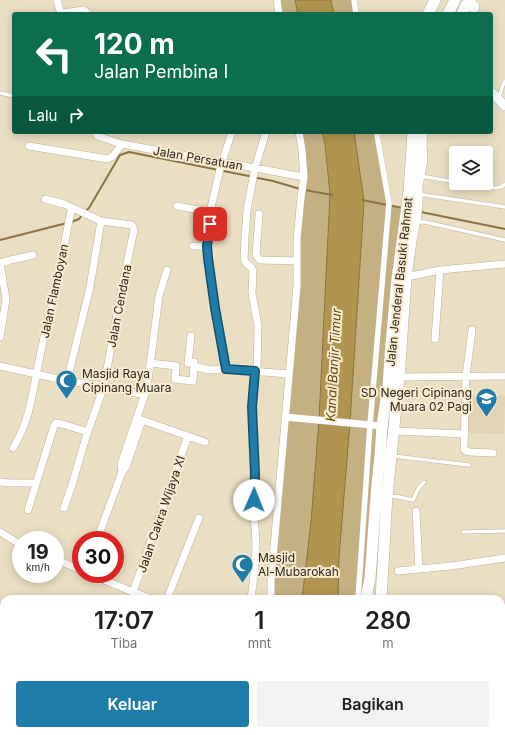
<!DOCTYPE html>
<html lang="id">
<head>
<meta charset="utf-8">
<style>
  body { margin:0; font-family:Inter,sans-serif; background:#f2f2f2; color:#202124; height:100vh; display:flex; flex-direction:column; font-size:15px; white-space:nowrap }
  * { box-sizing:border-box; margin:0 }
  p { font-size:13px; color:#757577 }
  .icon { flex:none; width:22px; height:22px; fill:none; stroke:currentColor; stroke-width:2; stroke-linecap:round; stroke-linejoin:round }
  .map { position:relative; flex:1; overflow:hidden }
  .panel { position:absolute; left:0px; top:595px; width:505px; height:140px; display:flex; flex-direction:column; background:#fff; border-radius:12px 12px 0 0; box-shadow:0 2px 10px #0003 }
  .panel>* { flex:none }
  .banner { position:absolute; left:12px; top:12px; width:481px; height:122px; border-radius:4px; box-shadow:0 2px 10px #0003; background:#0b6e4f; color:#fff; overflow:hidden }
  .tools { position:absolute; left:449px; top:146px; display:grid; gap:8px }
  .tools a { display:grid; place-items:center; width:44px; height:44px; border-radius:4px; background:#fff; box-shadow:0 2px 10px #0003; font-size:20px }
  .speed { position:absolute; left:12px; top:531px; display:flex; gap:8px; font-size:20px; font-weight:700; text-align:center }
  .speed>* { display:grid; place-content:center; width:52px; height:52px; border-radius:50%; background:#fff; box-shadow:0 2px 10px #0003; line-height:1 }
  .speed small { font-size:10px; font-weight:400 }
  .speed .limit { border:6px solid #d22; background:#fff; color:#111 }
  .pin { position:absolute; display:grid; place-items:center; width:34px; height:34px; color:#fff; margin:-17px; border-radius:8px; box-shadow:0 2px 6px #0006 }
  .me { position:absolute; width:44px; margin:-22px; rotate:1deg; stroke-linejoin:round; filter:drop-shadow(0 0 3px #0008) }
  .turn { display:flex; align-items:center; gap:14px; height:84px; padding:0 16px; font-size:18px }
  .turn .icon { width:52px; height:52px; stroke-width:2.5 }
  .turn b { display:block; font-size:28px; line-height:34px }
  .then { display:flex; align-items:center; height:38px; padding:0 16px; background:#0003; gap:8px; font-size:15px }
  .eta { display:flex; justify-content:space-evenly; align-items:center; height:68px; text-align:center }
  .eta b { font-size:24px; font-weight:600; line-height:28px }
  .action { display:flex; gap:8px; margin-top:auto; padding:8px 16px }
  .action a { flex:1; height:46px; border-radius:4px; background:#207ca9; color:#fff; font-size:16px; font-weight:600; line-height:46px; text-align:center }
  .action a+a { background:#f2f2f2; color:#202124 }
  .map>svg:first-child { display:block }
  .built { fill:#e3d3b2 }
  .green { fill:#c5b082 }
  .water { fill:#b29450; stroke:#8a7341 }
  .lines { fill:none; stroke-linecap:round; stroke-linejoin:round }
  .stream { stroke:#8a7341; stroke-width:2 }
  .service-casing { stroke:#bdb197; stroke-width:4.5 }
  .pedestrian-casing { stroke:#bdb197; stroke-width:6 }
  .minor-casing { stroke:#bdb197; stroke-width:8 }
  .tertiary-casing { stroke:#bdb197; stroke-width:10 }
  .primary-casing { stroke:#bdb197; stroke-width:12 }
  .service { stroke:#fff; stroke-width:3.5 }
  .pedestrian { stroke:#fff; stroke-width:5.5 }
  .minor { stroke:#fff; stroke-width:7 }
  .tertiary { stroke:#fff; stroke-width:9 }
  .primary { stroke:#fff; stroke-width:11 }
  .route-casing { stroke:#15516e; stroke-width:10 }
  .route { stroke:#207ca9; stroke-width:7 }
  .labels { text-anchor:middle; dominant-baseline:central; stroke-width:4; stroke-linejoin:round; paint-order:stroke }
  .street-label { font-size:12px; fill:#2c271d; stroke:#f8ebd0 }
  .poi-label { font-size:12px; fill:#2c271d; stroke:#f8ebd0; text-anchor:start }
  .water-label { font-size:13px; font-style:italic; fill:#5d4812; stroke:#f8ebd0 }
</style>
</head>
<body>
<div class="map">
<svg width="505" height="735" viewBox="0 0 505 735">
  <rect width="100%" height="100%" fill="#eadec3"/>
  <path class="built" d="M470,395L505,396L504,434L468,433Z"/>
  <path class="green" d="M277,0H354L356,14H279Z
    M301,132H377L390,206L406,209L368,599H271L301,198Z
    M273,731H371L372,735H273Z"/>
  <path class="water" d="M295,0H331L334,14H298Z
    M322,132H354L364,201L350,423L339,557L338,599H302L311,522L319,420L330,194L325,144Z"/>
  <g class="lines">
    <path class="stream" d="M305,190L332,195
      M362,200L403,208
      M85,212L89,208L120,155L129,152L273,181L300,189
      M421,212L505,229
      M71,222L79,219L82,215
      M0,240L67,223"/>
    <defs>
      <path id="service" d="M0,93L14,96
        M498,98C502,93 501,87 505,81
        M420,176L456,182
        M463,183L495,188L501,187L505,184
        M419,194L431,196L505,207
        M416,222H425L505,240
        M393,456L469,465
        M388,496L399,497L413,500L418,489L424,482
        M463,532L505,531"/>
      <path id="pedestrian" d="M354,0L356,14
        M358,599L370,425L389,203L377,135
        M361,731L362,735"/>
      <path id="minor" d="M57,0L60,11L62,13L84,10L88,14
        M277,0L279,14
        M96,132L97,136L122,144L209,160L223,162L304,177
        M232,132L221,165L210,212L207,246L211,279L225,369L289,374
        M29,146L108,159L113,156L122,144
        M45,199L64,204L101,221L132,225L134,230L121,292L104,386L86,437L72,485L64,508
        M177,206L210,212
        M259,214L256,255L260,260L297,261
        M193,246H207
        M406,277L440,270L505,264
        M472,330L466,376L464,449L466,451L470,452L493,453
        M191,336L188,363L194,362V366
        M0,337L6,299L0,263L11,260L33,255
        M435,339L440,270
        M150,363L176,366L175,379L193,381L194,366L209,370L225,369
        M0,366L67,381L104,386L145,395
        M257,371L258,326L252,293L253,271L252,268L246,263L244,260L245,236L247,210L255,168L266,132
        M399,377L505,376
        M67,381L90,287L101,221
        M285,417L382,426
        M139,419L205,442
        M394,431L465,434
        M13,448C31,419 32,393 39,361C44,335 51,309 56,283C62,259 66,235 71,211L73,208
        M122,472L121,464L147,388L159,296L167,270
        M0,482L9,483H36
        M28,510L54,426L56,423L62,424L88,432
        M416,511L419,569
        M0,532L21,545
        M97,540L122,472L126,467L142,420
        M55,559L81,570
        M398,571L451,566L505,558
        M90,574L133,592L152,599
        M133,592L188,436
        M167,599L199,518
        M251,599L255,567L256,544L254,514L255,474L252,407L255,371
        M271,599V581L297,286V239L301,198L304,177L302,150L299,132
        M501,629H505
        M501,665L505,666
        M126,731L135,735
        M251,731V735
        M272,731L273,735
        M476,731V735
        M52,735L54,731
        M112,735L114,731
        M435,735L436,731"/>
      <path id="tertiary" d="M491,92L505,106
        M0,609L4,611
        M0,683L4,674"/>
      <path id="primary" d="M428,14L435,0
        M448,14L455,0
        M462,14L466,5L471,4L474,7
        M368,599L367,593L370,578L377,484L380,456L382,426L388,386L391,344L397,279L409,191L412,149L413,132
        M381,599L387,496L399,377L406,277L411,241L416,214L417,203V186L422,159L421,145L422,132
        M371,731L372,735
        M384,731L385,735"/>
    </defs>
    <use href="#service" class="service-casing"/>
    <use href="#pedestrian" class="pedestrian-casing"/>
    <use href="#minor" class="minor-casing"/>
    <use href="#tertiary" class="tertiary-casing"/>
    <use href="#primary" class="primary-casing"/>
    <use href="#service" class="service"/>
    <use href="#pedestrian" class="pedestrian"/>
    <use href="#minor" class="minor"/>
    <use href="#tertiary" class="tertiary"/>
    <use href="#primary" class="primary"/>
  </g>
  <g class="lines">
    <defs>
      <path id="route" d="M210,224L207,246L208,258L215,308L226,369L255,371L252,407L255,474L254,500"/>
    </defs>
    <use href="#route" class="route-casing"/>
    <use href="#route" class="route"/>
  </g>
  <defs>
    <symbol id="mosque-pin" viewBox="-11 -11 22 30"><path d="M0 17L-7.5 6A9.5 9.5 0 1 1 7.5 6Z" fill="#207ca9" stroke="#f8ebd0"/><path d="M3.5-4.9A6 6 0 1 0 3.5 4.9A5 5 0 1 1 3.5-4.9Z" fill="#fff"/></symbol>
    <symbol id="school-pin" viewBox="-11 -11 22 30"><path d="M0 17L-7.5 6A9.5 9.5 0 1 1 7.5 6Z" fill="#207ca9" stroke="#f8ebd0"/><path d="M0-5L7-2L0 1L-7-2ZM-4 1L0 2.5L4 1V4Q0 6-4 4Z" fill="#fff"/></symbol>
  </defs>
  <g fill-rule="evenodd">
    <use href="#mosque-pin" x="54" y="368" width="25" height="34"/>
    <use href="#school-pin" x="474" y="386" width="25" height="34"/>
    <use href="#mosque-pin" x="230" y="552" width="25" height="34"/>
  </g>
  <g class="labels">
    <g class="street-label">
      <text transform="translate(198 158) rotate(10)">Jalan Persatuan</text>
      <text transform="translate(399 282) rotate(-84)">Jalan Jenderal Basuki Rahmat</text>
      <text transform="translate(54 291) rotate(-78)">Jalan Flamboyan</text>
      <text transform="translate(119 306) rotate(-79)">Jalan Cendana</text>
      <text transform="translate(161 514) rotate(-71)">Jalan Cakra Wijaya XI</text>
    </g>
    <g class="poi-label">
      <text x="82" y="373">Masjid Raya<tspan x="82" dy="14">Cipinang Muara</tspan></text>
      <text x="472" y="392" text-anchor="end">SD Negeri Cipinang<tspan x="472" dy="14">Muara 02 Pagi</tspan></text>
      <text x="258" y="557">Masjid<tspan x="258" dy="14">Al-Mubarokah</tspan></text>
    </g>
    <g class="water-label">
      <text transform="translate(333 365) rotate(-87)">Kanal Banjir Timur</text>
    </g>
  </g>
</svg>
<div class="tools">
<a><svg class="icon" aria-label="layers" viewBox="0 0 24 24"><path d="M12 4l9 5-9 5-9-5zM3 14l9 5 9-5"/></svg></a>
</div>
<div class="speed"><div>19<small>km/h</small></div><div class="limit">30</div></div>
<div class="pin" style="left:210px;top:224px;background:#d93025"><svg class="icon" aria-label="arrive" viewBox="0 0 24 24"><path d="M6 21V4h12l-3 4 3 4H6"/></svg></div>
<svg class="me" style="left:254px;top:500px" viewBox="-20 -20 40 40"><circle r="19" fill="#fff"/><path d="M0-13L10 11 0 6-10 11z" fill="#207ca9"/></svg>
<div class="banner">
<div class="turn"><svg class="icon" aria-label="left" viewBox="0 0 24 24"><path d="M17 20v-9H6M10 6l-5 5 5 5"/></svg><div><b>120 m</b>Jalan Pembina I</div></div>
<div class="then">Lalu<svg class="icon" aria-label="right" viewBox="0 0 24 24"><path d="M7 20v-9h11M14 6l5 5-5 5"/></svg></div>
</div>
<section class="panel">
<div class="eta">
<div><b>17:07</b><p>Tiba</p></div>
<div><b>1</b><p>mnt</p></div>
<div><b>280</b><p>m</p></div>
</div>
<div class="action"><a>Keluar</a><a>Bagikan</a></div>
</section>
</div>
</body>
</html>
